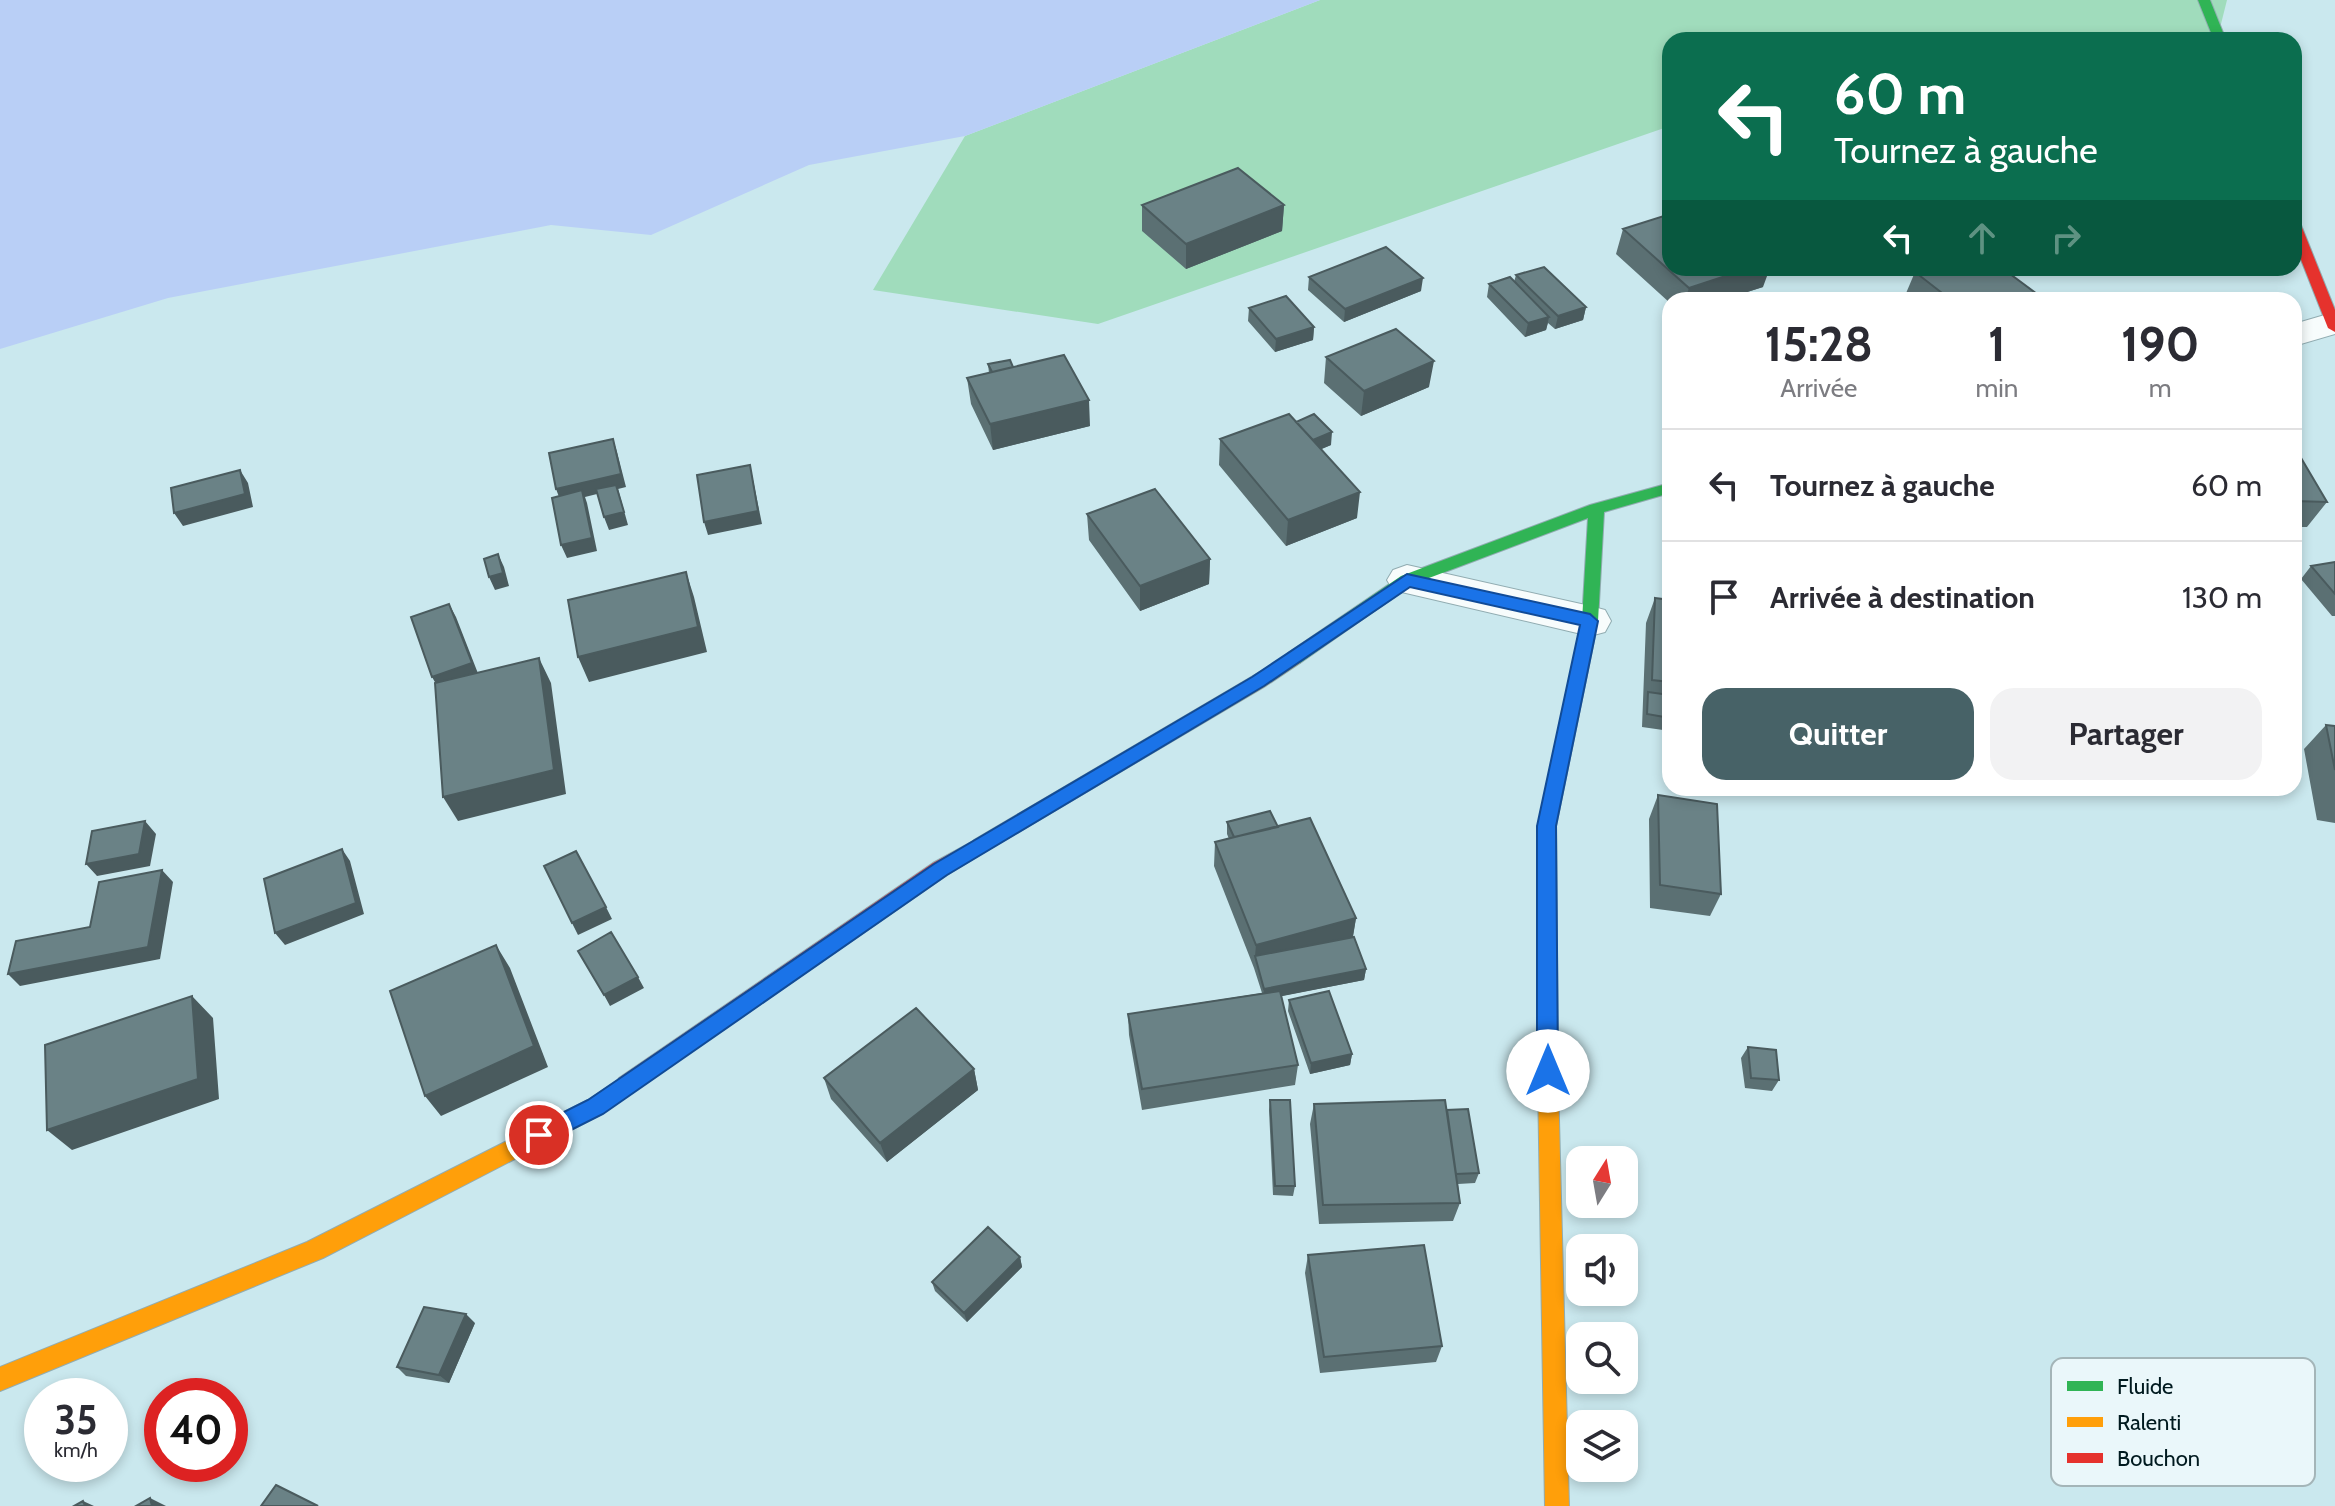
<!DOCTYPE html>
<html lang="fr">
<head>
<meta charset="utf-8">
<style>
  body { margin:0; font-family:Cabin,sans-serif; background:#f2f2f3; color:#2b2b33; height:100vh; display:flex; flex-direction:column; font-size:30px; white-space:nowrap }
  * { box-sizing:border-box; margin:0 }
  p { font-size:26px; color:#7c7c81 }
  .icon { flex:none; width:44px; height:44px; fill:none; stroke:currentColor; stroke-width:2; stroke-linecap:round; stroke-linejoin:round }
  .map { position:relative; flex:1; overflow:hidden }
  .panel { position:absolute; left:1662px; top:292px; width:640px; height:504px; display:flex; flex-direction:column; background:#fff; border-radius:24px; box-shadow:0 4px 12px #0003 }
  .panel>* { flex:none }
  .banner { position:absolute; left:1662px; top:32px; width:640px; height:244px; border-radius:24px; box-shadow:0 4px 12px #0003; background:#0b6e4f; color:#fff; overflow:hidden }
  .needle { width:52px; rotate:11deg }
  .tools { position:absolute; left:1566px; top:1146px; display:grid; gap:16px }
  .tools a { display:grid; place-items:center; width:72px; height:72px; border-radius:16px; background:#fff; box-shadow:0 4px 12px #0003; font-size:40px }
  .speed { position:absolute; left:24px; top:1378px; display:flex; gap:16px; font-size:40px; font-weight:700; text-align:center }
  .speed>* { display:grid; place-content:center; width:104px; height:104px; border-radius:50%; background:#fff; box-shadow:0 4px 12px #0003; line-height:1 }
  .speed small { font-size:20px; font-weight:400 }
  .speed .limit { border:12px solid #d22; background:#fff; color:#111 }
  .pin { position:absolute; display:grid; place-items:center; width:68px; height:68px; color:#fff; margin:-34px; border:4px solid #fff; border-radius:50%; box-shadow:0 2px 8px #0007 }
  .me { position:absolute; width:88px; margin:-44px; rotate:0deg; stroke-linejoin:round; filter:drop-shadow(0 0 6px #0008) }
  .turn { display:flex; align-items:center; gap:28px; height:168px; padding:0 40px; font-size:36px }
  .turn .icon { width:104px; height:104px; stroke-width:2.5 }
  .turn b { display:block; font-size:56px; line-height:68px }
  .lanes { display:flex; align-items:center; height:76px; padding:0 40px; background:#0003; justify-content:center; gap:40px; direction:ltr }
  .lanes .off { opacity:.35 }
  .eta { display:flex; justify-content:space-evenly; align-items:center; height:136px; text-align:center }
  .eta b { font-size:48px; font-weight:700; line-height:56px }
  .button { display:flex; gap:16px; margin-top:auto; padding:16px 40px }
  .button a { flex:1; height:92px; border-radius:24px; background:#476267; color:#fff; font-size:32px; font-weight:700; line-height:92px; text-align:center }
  .button a+a { background:#f2f2f3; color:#2b2b33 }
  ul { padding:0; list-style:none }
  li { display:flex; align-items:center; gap:24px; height:112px; padding:0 40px; border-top:2px solid #e1e1e2 }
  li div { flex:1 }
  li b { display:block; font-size:30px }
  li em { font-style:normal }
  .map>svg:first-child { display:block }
  .green { fill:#a0dcbc }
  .water { fill:#b9cff6 }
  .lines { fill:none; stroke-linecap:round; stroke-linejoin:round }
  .street-casing { stroke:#91acb1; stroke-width:2 }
  .fast-casing { stroke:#91acb1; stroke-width:2 }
  .slow-casing { stroke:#91acb1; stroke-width:2 }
  .jam-casing { stroke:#91acb1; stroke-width:2 }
  .street { fill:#f7fcfc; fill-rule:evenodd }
  .fast { fill:#30b455; fill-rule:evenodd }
  .slow { fill:#ff9f0a; fill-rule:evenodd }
  .jam { fill:#e5322d; fill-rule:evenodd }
  .wall { fill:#5b7073 }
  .shaded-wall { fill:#4a5b5e }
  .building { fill:#6a8286; stroke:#4a5b5e; stroke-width:2 }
  .route { fill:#1a73e8; stroke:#114b97; stroke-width:2 }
  .key { fill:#eaf7fa; stroke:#a4b5b8; stroke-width:2 }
  .key-label { font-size:22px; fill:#001a1f }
</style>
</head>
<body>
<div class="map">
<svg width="2335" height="1506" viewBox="0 0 2335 1506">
  <rect width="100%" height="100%" fill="#cae8ee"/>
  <path class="green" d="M1320,0H2227L2217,40H1670V126L1098,324L873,290L965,136Z"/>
  <path class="water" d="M0,0H1320L965,136L809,165L651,235L551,225L168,298L0,349Z"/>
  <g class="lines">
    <defs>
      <path id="street" d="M2335,312V334L2294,346V324Z
        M1407,565L1590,606L1605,610L1611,621L1605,632L1590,636L1393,590L1387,580L1393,570Z"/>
      <path id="fast" d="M2198,0H2210L2226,40H2214Z
        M1670,483V493L1604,512L1598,621L1556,826L1558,1081L1555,1088L1548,1091L1541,1088L1538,1081V826L1582,621L1588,518L1413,584L1300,663H1288L1285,658L1288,653L1401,576L1590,505Z"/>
      <path id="slow" d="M1294,652L1300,653L1303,658L1300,663L1264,687L988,850L981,853L974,850L972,845L974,840Z
        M1548,1071L1555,1074L1558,1081L1569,1506H1545L1538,1081L1541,1074Z
        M626,1075L633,1078L636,1085L633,1092L602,1114L323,1258L0,1391V1367L307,1242L588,1100Z"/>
      <path id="jam" d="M2294,221L2301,225L2335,310V332L2328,328L2294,242Z
        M981,837L988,840L990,845L988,850L947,875L633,1092L626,1095L619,1092L616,1085L619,1078L933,863Z"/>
    </defs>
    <use href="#street" class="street-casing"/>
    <use href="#fast" class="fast-casing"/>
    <use href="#slow" class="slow-casing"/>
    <use href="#jam" class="jam-casing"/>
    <use href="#street" class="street"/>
    <use href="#fast" class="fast"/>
    <use href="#slow" class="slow"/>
    <use href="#jam" class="jam"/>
  </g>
  <path class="wall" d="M1142,205H1284L1282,231L1186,269L1142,231Z
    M1623,229L1763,287L1722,300H1670V303L1616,254Z
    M1915,272L2045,300H1907L1904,298Z
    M1516,275L1586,307L1583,320L1555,329L1548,323L1546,330L1525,337L1487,297L1489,284L1514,282Z
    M1309,277L1421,291L1344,322L1308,290Z
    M1249,308L1314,327L1313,340L1275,352L1248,321Z
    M1326,357L1429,387L1361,416L1324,383Z
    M988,364L1013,367L1090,426L993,450L971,404L967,378L989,373Z
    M1296,422L1331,445L1321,449L1357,518L1286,546L1219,465L1220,439Z
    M2294,446L2327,502L2307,527H2294Z
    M1087,514L1210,559L1209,584L1140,611L1089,540Z
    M2335,562V616H2332L2301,579L2311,566Z
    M1655,598L1670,600V731L1642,727L1646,623Z
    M2326,725L2335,726V823L2317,820L2304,749Z
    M1658,795L1721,894L1710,916L1650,908L1649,819Z
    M1227,822L1278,827L1356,918L1353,937L1366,969L1364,980L1281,996L1298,1065L1295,1085L1142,1110L1129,1035L1128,1014L1262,993L1254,968L1214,866L1215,842L1229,839L1227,834Z
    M1289,1000L1352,1054L1350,1065L1310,1074L1288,1011Z
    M1748,1047L1779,1080L1772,1091L1745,1088L1741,1058Z
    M974,1069L978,1090L887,1162L831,1099L824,1078Z
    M1270,1100L1295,1186L1293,1196L1273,1195L1269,1110Z
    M1314,1104L1447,1110L1479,1173L1475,1183L1458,1184L1460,1203L1453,1221L1319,1224L1310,1124Z
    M1308,1255L1442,1346L1436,1362L1320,1373L1305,1273Z
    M1020,1257L1022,1267L967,1322L935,1291L932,1282Z
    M475,1323L449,1383L406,1376L397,1367Z"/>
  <path class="shaded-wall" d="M1284,205L1282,231L1186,269V244Z
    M1750,268H1770L1763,287L1722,300H1685L1689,288Z
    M1423,278L1421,291L1344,322L1345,309Z
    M1586,307L1583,320L1555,329L1558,316Z
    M1549,317L1546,330L1525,337L1528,323Z
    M1314,327L1313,340L1275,352L1276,339Z
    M1434,361L1429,387L1361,416L1364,391Z
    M1089,400L1090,426L993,450L990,424Z
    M1332,432L1331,445L1310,454L1311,441Z
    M613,439L617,452L626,487L618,489L628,525L609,530L604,517L617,489L585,497L587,503L597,551L567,558L561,545V502L556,489Z
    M750,465L762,524L708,535L704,522Z
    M240,470L248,483L253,507L183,526L174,513Z
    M1360,492L1357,518L1286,546L1288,520Z
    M498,554L504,567L509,586L495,590L489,577Z
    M1210,559L1209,584L1140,611V586Z
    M686,572L694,597L707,652L589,682L578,657Z
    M449,604L456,617L479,676L439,689L432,677Z
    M539,658L551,683L566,794L458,821L443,797Z
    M145,821L156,834L150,866L97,876L86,864Z
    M342,849L350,861L364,914L285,945L275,933Z
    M162,870L173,882L160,959L20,986L8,974L148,947Z
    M606,907L612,919L578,935L572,923Z
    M1356,918L1352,941L1255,956L1256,945Z
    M496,945L510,968L548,1067L441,1116L425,1096Z
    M1366,969L1364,980L1263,1000L1264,989Z
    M638,977L644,988L610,1006L604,995Z
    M192,996L213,1018L219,1099L72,1150L47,1130Z
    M1352,1054L1350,1065L1310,1074L1311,1063Z
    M974,1069L978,1090L887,1162L880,1143Z
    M1020,1257L1022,1267L967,1322L964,1313Z
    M466,1314L475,1323L449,1383L439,1375Z
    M150,1498L166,1506H152Z
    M83,1501L94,1506H85Z"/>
  <path class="building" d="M1238,168L1284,205L1186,244L1142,205Z
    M1670,214V268H1750L1689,288L1623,229Z
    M1386,247L1423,278L1345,309L1309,277Z
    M1544,267L1586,307L1558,316L1516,275Z
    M1928,268H2002L2045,300H1951L1915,272Z
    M1510,277L1549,317L1528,323L1489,284Z
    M1286,296L1314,327L1276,339L1249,308Z
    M2113,296L2117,300H2096Z
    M1396,329L1434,361L1364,391L1326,357Z
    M1064,355L1089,400L990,424L967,378Z
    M1010,360L1013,367L992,372L988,364Z
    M1289,414L1360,492L1288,520L1220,439Z
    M1314,414L1332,432L1313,440L1296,422Z
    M613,439L621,474L556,489L549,453Z
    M2294,446L2327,502L2294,501Z
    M750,465L758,511L704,522L697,475Z
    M240,470L245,494L174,513L171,488Z
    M616,485L624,512L604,517L596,489Z
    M1155,489L1210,559L1140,586L1087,514Z
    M582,490L592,538L561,545L552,498Z
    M498,554L503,573L489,577L484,559Z
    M2335,562V594L2311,566Z
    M686,572L698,627L578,657L568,600Z
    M1655,598L1670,600V682L1652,680Z
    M449,604L472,663L432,677L411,617Z
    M539,658L554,770L443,797L435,683Z
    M1648,692L1670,695V718L1647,714Z
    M2326,725L2335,726V770Z
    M1658,795L1717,804L1721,894L1660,885Z
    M1270,811L1278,827L1234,837L1227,822Z
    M1310,818L1356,918L1256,945L1215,842Z
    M145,821L139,854L86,864L92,831Z
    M342,849L356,903L275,933L264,879Z
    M576,851L606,907L572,923L544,866Z
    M162,870L148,947L8,974L16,941L90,927L99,882Z
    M611,932L638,977L604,995L578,951Z
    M1354,937L1366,969L1264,989L1255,956Z
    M496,945L534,1046L425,1096L390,991Z
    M1280,991L1298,1065L1142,1089L1128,1014Z
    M1329,991L1352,1054L1311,1063L1289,1000Z
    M192,996L198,1079L47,1130L45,1045Z
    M916,1008L974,1069L880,1143L824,1078Z
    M1748,1047L1776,1050L1779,1080L1751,1078Z
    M1270,1100H1290L1295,1186H1275Z
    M1445,1100L1460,1203L1323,1205L1314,1104Z
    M1468,1109L1479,1173L1456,1174L1447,1110Z
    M988,1227L1020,1257L964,1313L932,1282Z
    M1424,1245L1442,1346L1324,1357L1308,1255Z
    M424,1307L466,1314L439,1375L397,1367Z
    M276,1485L318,1506H261Z
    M150,1498L152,1506H136Z
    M83,1501L85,1506H74Z"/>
  <path class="route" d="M1407,574L1590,614L1598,621L1556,826L1558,1071L1555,1078L1548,1081L1540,1078L1537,1071V826L1580,625L1410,587L1264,686L947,875L603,1114L547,1142L539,1145L532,1142L528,1135L532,1128L588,1100L934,864L1252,677Z"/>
  <rect x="2051" y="1358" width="264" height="128" rx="12" class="key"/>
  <rect x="2067" y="1381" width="36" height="10" fill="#30b455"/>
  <rect x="2067" y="1417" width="36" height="10" fill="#ff9f0a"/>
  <rect x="2067" y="1453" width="36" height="10" fill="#e5322d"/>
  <g class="key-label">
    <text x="2117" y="1394">Fluide</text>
    <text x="2117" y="1430">Ralenti</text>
    <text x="2117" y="1466">Bouchon</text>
  </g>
</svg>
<div class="tools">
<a><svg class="needle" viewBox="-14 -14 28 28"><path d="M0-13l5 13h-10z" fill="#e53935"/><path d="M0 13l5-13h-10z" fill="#7c7c81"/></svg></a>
<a><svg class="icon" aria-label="sound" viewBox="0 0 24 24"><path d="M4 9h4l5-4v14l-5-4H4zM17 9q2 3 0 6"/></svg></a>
<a><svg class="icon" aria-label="search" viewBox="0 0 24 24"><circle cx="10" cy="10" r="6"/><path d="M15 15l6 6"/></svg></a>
<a><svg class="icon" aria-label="layers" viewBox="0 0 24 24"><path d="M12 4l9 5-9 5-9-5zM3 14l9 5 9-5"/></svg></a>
</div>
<div class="speed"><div>35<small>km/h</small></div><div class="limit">40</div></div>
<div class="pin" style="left:539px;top:1135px;background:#d93025"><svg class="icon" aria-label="arrive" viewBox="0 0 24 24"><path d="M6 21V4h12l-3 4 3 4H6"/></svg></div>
<svg class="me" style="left:1548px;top:1071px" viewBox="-20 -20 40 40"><circle r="19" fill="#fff"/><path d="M0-13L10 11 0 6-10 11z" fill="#1a73e8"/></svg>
<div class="banner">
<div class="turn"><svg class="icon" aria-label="left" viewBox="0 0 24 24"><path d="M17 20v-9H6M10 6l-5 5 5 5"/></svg><div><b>60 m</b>Tournez à gauche</div></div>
<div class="lanes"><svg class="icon" aria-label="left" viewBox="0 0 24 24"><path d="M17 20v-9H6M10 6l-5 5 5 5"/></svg><svg class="icon off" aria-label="ahead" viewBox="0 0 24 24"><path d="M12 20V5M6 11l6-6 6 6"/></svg><svg class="icon off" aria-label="right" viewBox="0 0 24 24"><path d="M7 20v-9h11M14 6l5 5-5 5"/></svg></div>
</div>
<section class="panel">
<div class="eta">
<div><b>15:28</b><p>Arrivée</p></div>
<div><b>1</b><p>min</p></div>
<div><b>190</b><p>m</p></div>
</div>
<ul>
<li><svg class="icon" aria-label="left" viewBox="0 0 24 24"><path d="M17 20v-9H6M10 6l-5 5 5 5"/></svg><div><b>Tournez à gauche</b></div><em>60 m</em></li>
<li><svg class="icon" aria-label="arrive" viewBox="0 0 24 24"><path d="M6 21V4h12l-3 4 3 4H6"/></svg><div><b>Arrivée à destination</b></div><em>130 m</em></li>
</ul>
<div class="button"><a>Quitter</a><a>Partager</a></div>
</section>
</div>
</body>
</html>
